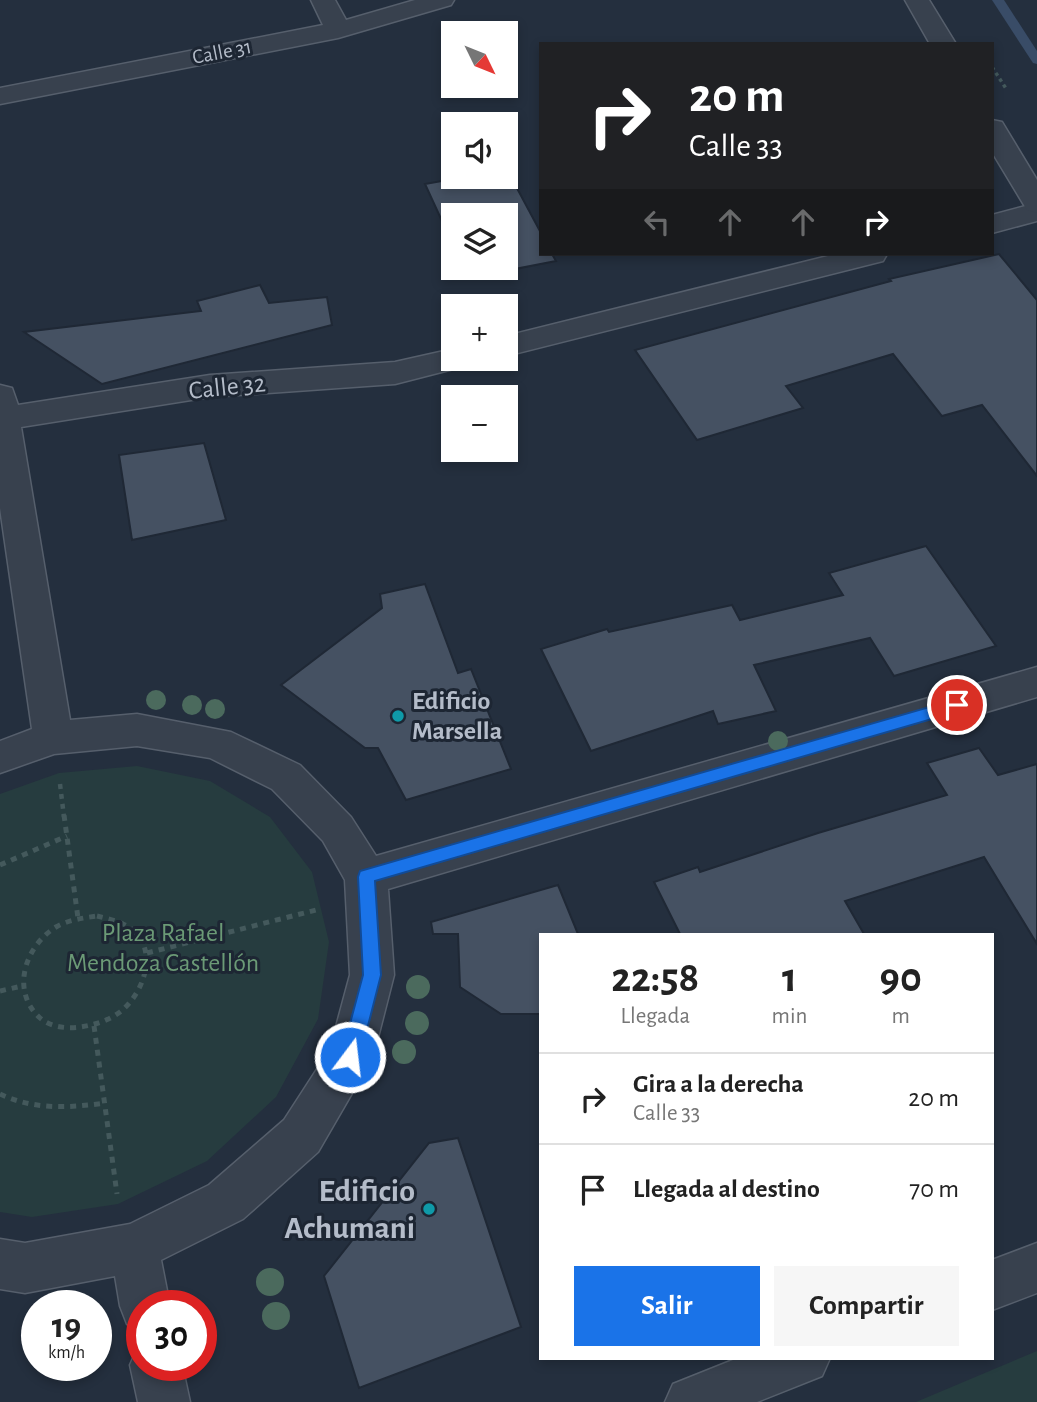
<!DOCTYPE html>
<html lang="es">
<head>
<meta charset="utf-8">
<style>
  body { margin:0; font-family:"Alegreya Sans",sans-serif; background:#f6f6f6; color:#222; height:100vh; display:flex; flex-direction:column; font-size:26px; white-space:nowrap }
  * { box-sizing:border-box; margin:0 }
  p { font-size:23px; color:#767676 }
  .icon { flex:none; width:38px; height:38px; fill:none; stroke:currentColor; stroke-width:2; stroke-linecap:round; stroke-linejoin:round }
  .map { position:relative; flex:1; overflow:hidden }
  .panel { position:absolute; left:539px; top:933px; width:455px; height:427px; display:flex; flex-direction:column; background:#fff; border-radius:0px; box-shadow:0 4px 10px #0003 }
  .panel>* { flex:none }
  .top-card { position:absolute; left:539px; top:42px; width:455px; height:214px; border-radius:0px; box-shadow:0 4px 10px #0003; background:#202124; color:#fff; overflow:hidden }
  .needle { width:46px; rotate:133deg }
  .controls { position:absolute; left:441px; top:21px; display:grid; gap:14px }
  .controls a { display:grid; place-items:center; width:77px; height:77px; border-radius:0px; background:#fff; box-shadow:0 4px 10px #0003; font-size:35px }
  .speed { position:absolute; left:21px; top:1290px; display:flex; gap:14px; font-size:35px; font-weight:700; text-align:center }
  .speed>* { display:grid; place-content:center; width:91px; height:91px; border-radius:50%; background:#fff; box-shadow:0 4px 10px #0003; line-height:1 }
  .speed small { font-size:18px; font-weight:400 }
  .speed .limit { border:10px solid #d22; background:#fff; color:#111 }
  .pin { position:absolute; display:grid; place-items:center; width:60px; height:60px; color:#fff; margin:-30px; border:4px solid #fff; border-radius:50%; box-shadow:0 2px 7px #0007 }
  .me { position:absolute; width:77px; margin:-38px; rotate:15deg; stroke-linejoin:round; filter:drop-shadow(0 0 5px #0008) }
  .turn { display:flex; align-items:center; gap:24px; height:147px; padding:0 35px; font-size:32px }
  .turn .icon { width:91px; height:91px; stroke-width:2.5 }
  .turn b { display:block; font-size:49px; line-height:60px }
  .lanes { display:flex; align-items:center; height:66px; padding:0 35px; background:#0003; justify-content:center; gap:35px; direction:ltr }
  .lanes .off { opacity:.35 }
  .eta { display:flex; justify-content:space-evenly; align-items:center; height:119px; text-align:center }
  .eta b { font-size:42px; font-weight:700; line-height:49px }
  .action { display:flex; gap:14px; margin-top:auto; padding:14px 35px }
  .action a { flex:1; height:80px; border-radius:0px; background:#1a73e8; color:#fff; font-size:28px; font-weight:700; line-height:80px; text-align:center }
  .action a+a { background:#f6f6f6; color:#222 }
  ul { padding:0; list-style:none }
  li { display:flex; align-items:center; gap:21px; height:91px; padding:0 35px; border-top:2px solid #e0e0e0 }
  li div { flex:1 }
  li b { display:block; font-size:26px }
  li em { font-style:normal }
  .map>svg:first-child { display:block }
  .green { fill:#263c3f }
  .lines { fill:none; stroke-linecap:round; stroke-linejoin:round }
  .stream { fill:#394c67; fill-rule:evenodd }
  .building { fill:#455162; stroke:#1f2835; stroke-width:2 }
  .minor-casing { stroke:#565f6c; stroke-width:3 }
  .tertiary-casing { stroke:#565f6c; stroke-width:3 }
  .path-far2 { stroke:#44595c; stroke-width:3.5; stroke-dasharray:3.5 3.5; stroke-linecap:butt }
  .path-far1 { stroke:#44595c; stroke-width:4.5; stroke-dasharray:5 5; stroke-linecap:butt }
  .path { stroke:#44595c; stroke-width:5; stroke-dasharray:6 6; stroke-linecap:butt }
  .minor { fill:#38414e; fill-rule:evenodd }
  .tertiary { fill:#38414e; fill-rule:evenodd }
  .tree { fill:#4b6a5d }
  .route { fill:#1a73e8; stroke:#114b97; stroke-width:2 }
  .culture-dot { fill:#0f9aa8; stroke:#1d2633; stroke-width:2.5 }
  .labels { text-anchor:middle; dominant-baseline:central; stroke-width:6; stroke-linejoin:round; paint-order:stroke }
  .far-street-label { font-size:21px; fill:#b4bcc9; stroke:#1d2633 }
  .street-label { font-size:26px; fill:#b4bcc9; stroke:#1d2633 }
  .poi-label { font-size:26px; font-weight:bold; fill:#b4bcc9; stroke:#1d2633; text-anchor:start }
  .park-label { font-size:26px; fill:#6b9a76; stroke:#1d2633 }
  .near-poi-label { font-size:32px; font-weight:bold; fill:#b4bcc9; stroke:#1d2633; text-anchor:end }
</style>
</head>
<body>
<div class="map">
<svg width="1037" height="1402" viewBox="0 0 1037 1402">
  <rect width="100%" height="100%" fill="#242f3e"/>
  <path class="green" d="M137,766L210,781L270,817L312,872L329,942L318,1019L276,1097L207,1161L118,1204L32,1217L0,1212V794L59,773Z
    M1037,1351V1402H916Z"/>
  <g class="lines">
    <path class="stream" d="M992,0H1004L1037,51V64L1033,63Z"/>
  </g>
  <path class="building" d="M464,177H511L541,233V254H552L556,261L469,278L464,268H506V215H453V245L425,184Z
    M999,254L1037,300V476L982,405L942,416L893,354L786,386L803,408L697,440L635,350L891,281L889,279Z
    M260,285L269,303L327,297L332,325L102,384L24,332L201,311L197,301Z
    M204,443L226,520L132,540L119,455Z
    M926,546L996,646L894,676L870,638L754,665L776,711L718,724L713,711L591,751L541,649L607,629L609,632L732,605L740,620L843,595L829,573Z
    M425,584L458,673L471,669L511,769L406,800L378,748H365L281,685L382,608L380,594Z
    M979,748L998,775L1037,764V944L984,857L845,901L864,934H680L654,882L698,867L700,872L818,833L947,795L927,763Z
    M558,885L578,934H541V1014H501L460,987L458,934H433L431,922Z
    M458,1138L521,1327L359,1388L324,1276L429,1143Z"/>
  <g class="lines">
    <defs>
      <path id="minor" d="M311,0H335L346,20L415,0H454L451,5L338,38L0,104V88L323,25Z
        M1037,203V221L992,233V215Z
        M836,254H887L883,261L506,356V336Z
        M453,349V359H470L465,366L395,384L210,397L21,427L70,720L137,714L231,732L300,765L351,817L376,856L1037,667V697L388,889L394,975L373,1057L318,1152L243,1219L161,1260L170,1306H142V1330L127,1324L120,1306L115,1276L25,1293L0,1289V1239L25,1243L130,1224L209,1185L284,1120L330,1049L350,975L345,880L323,841L272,789L210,758L137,746L54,754L0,773V741L32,729L0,508V385L12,388L18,405L210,375L395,362Z
        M1037,1243V1293L992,1310V1260Z
        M142,1345V1365H182L190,1402H138L130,1365L138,1347Z
        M738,1358H830L822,1376L757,1402H665L673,1384Z"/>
      <path id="tertiary" d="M905,0H929L956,44H930Z
        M992,120L1002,122L1037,180V213L1027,210L992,152Z"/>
    </defs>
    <use href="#minor" class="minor-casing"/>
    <use href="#tertiary" class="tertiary-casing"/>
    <path class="path-far2" d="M992,67L1007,90"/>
    <path class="path-far1" d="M60,784L64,817"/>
    <path class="path" d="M64,815L78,918
      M0,865L67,836
      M97,916C105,918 115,920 123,924C161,941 147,991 120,1012C108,1021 94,1025 80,1027C67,1029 50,1027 40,1018C10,991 25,946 56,927C68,920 83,918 97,916Z
      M147,953L316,910
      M0,991L22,986
      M94,1026L117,1194
      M0,1094C34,1110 68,1108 105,1103"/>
    <use href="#minor" class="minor"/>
    <use href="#tertiary" class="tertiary"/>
  </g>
  <g class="tree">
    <circle cx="156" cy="700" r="10"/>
    <circle cx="192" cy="705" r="10"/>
    <circle cx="215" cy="709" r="10"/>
    <circle cx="778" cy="741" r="10"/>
    <circle cx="418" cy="987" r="12"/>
    <circle cx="417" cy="1023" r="12"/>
    <circle cx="404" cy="1052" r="12"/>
    <circle cx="270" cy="1282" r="14"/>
    <circle cx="276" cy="1316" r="14"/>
  </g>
  <path class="route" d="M957,699L965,705L963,710L375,881L381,975L360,1057L357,1063L350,1066L344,1063L341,1057L363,975L358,877L360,871Z"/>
  <g class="culture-dot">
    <circle cx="398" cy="716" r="7"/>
    <circle cx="429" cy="1209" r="7"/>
  </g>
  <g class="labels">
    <g class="far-street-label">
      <text transform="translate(222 52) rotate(-11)">Calle 31</text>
    </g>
    <g class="street-label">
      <text transform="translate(227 387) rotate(-6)">Calle 32</text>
    </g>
    <g class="poi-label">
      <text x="412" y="701">Edificio<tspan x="412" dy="30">Marsella</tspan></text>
    </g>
    <g class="park-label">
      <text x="163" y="933">Plaza Rafael<tspan x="163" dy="30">Mendoza Castellón</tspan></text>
    </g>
    <g class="near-poi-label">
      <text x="415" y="1191">Edificio<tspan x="415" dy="37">Achumani</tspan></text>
    </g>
  </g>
</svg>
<div class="controls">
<a><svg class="needle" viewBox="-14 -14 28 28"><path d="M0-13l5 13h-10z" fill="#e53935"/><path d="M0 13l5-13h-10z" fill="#767676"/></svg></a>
<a><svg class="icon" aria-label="sound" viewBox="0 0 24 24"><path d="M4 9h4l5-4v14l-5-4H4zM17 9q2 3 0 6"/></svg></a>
<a><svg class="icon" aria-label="layers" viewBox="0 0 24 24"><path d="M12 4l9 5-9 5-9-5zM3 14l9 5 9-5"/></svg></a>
<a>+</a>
<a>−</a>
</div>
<div class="speed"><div>19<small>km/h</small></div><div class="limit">30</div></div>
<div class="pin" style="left:957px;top:705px;background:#d93025"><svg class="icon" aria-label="arrive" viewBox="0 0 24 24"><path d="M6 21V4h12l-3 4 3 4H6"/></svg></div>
<svg class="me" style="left:350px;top:1057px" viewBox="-20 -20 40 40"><circle r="17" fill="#1a73e8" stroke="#fff" stroke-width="3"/><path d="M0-11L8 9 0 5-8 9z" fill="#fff"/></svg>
<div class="top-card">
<div class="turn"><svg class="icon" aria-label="right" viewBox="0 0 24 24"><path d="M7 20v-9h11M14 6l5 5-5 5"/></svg><div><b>20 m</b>Calle 33</div></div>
<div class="lanes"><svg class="icon off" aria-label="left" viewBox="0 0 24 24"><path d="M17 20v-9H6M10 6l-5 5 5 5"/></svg><svg class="icon off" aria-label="ahead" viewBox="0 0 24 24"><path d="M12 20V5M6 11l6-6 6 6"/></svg><svg class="icon off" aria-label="ahead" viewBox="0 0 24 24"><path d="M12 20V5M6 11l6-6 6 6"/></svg><svg class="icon" aria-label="right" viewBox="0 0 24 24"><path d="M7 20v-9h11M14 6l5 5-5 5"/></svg></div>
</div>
<section class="panel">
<div class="eta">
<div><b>22:58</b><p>Llegada</p></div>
<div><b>1</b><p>min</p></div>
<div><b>90</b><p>m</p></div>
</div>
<ul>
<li><svg class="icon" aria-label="right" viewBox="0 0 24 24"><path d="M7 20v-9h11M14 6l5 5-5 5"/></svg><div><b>Gira a la derecha</b><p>Calle 33</p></div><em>20 m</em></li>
<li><svg class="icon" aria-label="arrive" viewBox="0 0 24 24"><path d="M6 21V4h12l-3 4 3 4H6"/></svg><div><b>Llegada al destino</b></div><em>70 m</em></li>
</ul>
<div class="action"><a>Salir</a><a>Compartir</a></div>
</section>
</div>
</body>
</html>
